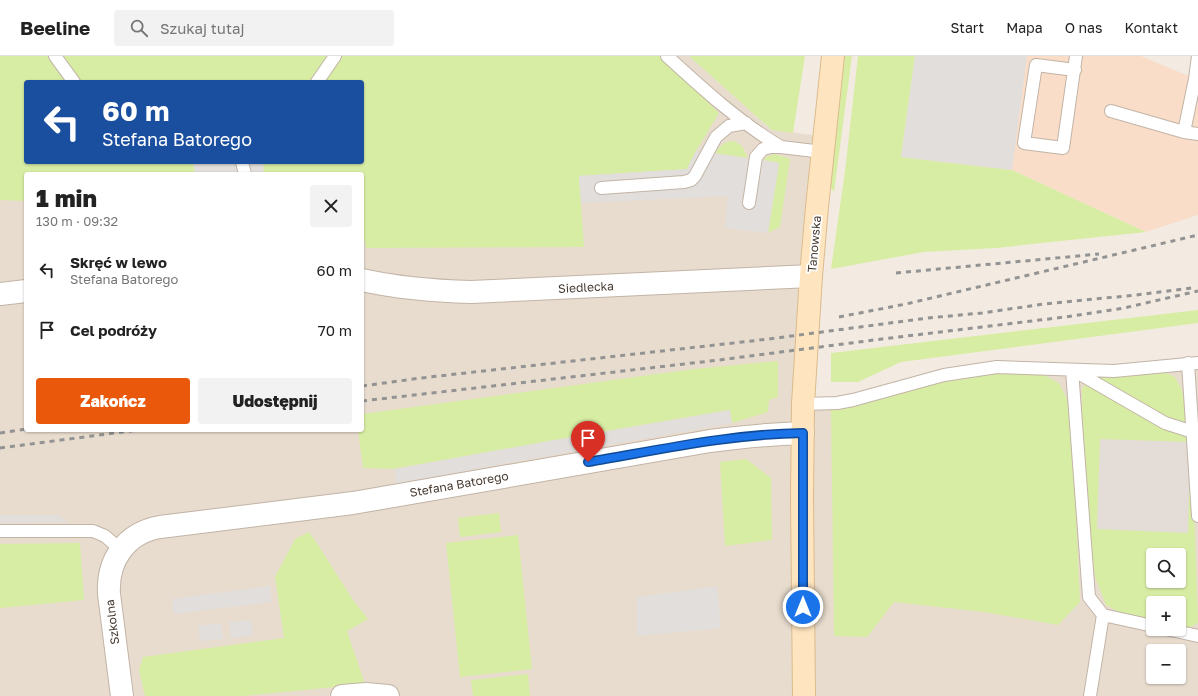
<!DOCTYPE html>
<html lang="pl">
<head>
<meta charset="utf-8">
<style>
  body { margin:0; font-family:"Golos Text",sans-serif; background:#f2f2f2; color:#222; height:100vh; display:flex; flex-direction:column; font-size:15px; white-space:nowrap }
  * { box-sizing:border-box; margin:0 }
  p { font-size:13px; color:#767676 }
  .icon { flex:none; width:22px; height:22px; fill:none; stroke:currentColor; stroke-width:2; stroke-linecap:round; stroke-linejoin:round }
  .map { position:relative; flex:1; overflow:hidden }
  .panel { position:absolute; left:24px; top:116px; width:340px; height:260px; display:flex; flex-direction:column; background:#fff; border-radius:4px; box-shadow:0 1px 3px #0004 }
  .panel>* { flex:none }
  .banner { position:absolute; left:24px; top:24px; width:340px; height:84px; border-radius:4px; box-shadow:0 1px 3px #0004; background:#1a4fa0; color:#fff; overflow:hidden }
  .fabs { position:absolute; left:1146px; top:492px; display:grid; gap:8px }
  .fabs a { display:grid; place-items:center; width:40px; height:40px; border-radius:4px; background:#fff; box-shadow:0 1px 3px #0004; font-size:20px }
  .pin { position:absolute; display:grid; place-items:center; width:34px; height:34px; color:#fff; margin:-41px -17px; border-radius:50% 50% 50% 0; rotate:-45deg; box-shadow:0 0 4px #0007 }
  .pin .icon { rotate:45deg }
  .me { position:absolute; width:44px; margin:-22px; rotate:0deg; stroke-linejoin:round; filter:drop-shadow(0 0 3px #0008) }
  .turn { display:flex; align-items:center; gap:14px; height:84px; padding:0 12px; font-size:18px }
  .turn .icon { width:52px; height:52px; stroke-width:2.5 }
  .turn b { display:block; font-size:28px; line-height:34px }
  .round { display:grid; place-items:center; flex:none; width:42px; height:42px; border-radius:4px; background:#f2f2f2 }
  .head { display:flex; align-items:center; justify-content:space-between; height:68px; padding:0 12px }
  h1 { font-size:24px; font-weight:800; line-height:30px }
  .action { display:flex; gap:8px; margin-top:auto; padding:8px 12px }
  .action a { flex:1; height:46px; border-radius:4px; background:#ea580c; color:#fff; font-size:16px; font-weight:800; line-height:46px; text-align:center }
  .action a+a { background:#f2f2f2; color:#222 }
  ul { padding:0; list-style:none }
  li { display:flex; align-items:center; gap:12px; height:60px; padding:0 12px }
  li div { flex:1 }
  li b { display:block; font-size:15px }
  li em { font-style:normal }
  header { display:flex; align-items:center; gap:24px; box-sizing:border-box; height:56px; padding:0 20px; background:#fff; border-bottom:1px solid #e0e0e0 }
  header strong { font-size:19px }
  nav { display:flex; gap:22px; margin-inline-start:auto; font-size:14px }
  .search { width:280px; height:36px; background:#f2f2f2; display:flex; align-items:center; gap:10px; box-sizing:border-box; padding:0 14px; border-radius:4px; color:#767676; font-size:15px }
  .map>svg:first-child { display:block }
  .residential { fill:#e8dcce; fill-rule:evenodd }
  .commercial { fill:#f9ddc9 }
  .industrial { fill:#e4dcd7 }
  .green { fill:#d8eda4; fill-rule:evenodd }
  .parking { fill:#e2dedb }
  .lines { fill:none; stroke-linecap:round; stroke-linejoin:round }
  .service-casing { stroke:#c2b4a6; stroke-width:14 }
  .minor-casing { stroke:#c2b4a6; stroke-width:24 }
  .secondary-casing { stroke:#dbbb8d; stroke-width:24 }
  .service { stroke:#fff; stroke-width:12 }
  .minor { stroke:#fff; stroke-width:22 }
  .secondary { stroke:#ffe5bf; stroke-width:22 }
  .rail { stroke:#939393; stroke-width:3; stroke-dasharray:5 5; stroke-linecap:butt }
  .route-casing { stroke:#114b97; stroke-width:10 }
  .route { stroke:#1a73e8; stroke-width:7 }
  .labels { text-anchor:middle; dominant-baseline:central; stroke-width:3.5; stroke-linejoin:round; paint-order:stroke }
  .street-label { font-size:12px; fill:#453a31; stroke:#fff }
</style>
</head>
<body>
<header>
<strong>Beeline</strong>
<div class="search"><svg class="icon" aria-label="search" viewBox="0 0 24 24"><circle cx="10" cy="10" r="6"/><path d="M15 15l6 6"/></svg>Szukaj tutaj</div>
<nav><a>Start</a><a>Mapa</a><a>O nas</a><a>Kontakt</a></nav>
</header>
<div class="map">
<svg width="1198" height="640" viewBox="0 0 1198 640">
  <rect width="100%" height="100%" fill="#f3ebe1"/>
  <path class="residential" d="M0,0H691L690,1L772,74L820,80L800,354L962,325L1062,318L1198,312V640H0ZM26,26H362V106H26ZM26,118H362V374H26ZM1153,499H1179V525H1153ZM1153,547H1179V573H1153ZM1153,595H1179V621H1153Z"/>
  <path class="commercial" d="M915,0H1141L1198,24V159L1146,176L1012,114L901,101Z"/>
  <path class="industrial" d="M1100,383L1191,386L1188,477L1097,474Z"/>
  <path class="green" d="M0,0H660L719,57L696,95L687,113L579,120L584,191L366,192L365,185H362V118H26V145L0,144ZM26,26H362V106H26Z
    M691,0H805L793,77L772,74L690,1Z
    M844,0H852L834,136L830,131Z
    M858,0H915L901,101L1012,114L1146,176L996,192L924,196L831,213L845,115Z
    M734,85L742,90L748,102L715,97C722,88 724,86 734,85Z
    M774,98L782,100L790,103L780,171L768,177L779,107L764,104L766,101Z
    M1198,254V267L901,306L858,326H831V297Z
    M778,305V341L769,344L768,356L732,367L729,354L555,384L394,413L363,412L358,374H362V358L694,313Z
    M1162,315L1175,321L1182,334L1191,386L1100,383L1097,473L1188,477L1190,402L1195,477L1198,567L1189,572L1179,570V547H1153V564L1121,557L1106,549L1095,521L1087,443L1082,372V332L1093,323ZM1153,499H1179V525H1153Z
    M998,316L1044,319L1059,327L1067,343L1072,373L1080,546L1058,569L984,556L894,546L867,581L834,580L831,352L945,323Z
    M746,403L771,422L772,484L725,490L720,406Z
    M499,457L501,476L460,481L458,462Z
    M309,476L320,492L353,544L368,563L347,575L365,628L243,640H145L139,614L143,601L284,582L275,521L295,483Z
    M518,479L532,613L460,621L446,487Z
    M80,487L84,544L0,552V488Z
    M528,618L530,640H473L471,624Z"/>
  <path class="parking" d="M915,0H1027L1012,114L901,101Z
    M696,95L779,107L768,177L725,172L728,140L581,147L579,120L687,113Z
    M193,106H263L264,118H195Z
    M730,354L732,367L397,427L394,413L555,384Z
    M0,459H58L68,466L0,467Z
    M270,530L272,546L174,558L172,543Z
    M717,530L721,572L637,580V541Z
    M251,564L253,579L231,582L229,566Z
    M221,567L223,583L200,585L198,570Z"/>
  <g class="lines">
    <defs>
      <path id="service" d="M55,0L74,26
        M667,0C703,33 739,66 781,91
        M1075,14L1036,9L1024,87L1063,92L1076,0
        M317,26L335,0
        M1111,55L1184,76L1198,78
        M1184,76L1195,23L1198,0
        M242,106L245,118
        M601,132L684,126L691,124L695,120L716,81L729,70L746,67
        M749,147L756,101L763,93L771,91H781L823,96
        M1188,307L1198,460
        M1072,314L1089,541L1103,559L1153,570
        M1073,314L1165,367L1193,376
        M803,348L837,347L853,344L944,319L997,311L1114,315L1198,307
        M0,475H93L105,480L121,494
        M1166,573L1198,580
        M1090,640L1103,559"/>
      <path id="minor" d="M362,224C398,232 434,235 471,236L811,220
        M0,238L26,235
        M122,640L109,538C107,504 126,477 160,471L353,447L710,385C741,381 771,378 803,377
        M342,640L366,638L388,640"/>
      <path id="secondary" d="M804,640L802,443L803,348L811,220L817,151L833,0"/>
    </defs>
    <use href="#service" class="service-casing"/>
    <use href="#minor" class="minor-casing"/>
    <use href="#secondary" class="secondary-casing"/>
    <use href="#service" class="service"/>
    <use href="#minor" class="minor"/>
    <use href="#secondary" class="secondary"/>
    <path class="rail" d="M896,217L1099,198
      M839,261L906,248L1198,179
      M362,330L421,322L769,283L928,262L982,257L1044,248L1136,239L1192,232
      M362,345L719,304L882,283L1065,261L1124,252L1198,235
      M0,377L26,373
      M0,392L138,374"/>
  </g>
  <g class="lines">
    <defs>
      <path id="route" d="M588,406C659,394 730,378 803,377V551"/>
    </defs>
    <use href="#route" class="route-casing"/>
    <use href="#route" class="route"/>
  </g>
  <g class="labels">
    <g class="street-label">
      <text transform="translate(814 188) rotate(-85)">Tanowska</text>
      <text transform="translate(586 231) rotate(-3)">Siedlecka</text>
      <text transform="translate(459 428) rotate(-10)">Stefana Batorego</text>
      <text transform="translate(112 566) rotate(-97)">Szkolna</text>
    </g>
  </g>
</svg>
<div class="fabs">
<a><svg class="icon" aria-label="search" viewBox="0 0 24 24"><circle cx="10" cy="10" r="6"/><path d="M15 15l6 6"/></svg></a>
<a>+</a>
<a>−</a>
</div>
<div class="pin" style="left:588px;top:406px;background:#d93025"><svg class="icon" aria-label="arrive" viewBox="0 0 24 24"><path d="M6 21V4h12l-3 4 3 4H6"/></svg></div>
<svg class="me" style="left:803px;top:551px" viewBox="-20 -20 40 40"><circle r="17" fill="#1a73e8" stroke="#fff" stroke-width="3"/><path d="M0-11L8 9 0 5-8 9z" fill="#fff"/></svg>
<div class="banner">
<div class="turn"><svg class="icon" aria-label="left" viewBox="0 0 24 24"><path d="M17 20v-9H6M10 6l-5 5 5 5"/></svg><div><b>60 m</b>Stefana Batorego</div></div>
</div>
<section class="panel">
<div class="head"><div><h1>1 min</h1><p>130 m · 09:32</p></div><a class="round"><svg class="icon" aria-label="close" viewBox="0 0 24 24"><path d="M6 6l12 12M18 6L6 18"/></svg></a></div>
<ul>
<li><svg class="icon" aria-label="left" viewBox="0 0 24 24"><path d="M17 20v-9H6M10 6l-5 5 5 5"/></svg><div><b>Skręć w lewo</b><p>Stefana Batorego</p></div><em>60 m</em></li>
<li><svg class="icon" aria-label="arrive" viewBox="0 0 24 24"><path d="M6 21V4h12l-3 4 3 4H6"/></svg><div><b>Cel podróży</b></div><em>70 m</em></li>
</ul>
<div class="action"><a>Zakończ</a><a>Udostępnij</a></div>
</section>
</div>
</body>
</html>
